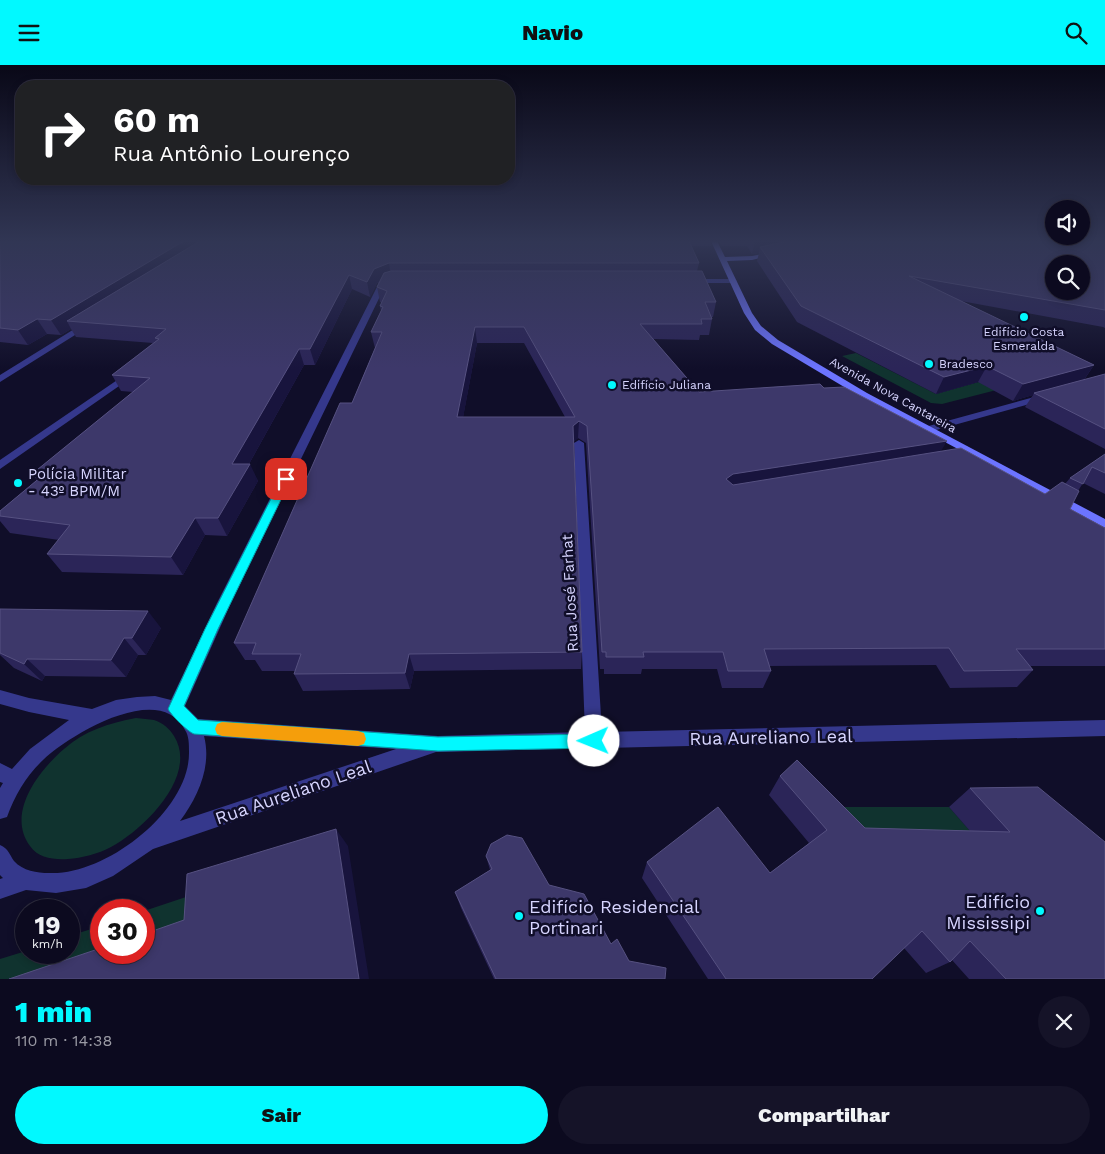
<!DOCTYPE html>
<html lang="pt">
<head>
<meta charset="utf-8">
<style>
  body { margin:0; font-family:"Work Sans",sans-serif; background:#151328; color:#f1f3f6; height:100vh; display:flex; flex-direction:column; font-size:19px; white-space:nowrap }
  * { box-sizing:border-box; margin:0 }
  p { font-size:16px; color:#9a9aa4 }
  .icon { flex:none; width:28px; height:28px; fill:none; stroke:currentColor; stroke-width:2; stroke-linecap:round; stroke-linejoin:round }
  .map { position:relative; height:914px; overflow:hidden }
  .sheet { display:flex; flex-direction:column; background:#0c0a1f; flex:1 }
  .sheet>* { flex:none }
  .top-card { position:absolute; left:15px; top:15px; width:500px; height:105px; border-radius:20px; box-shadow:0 2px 8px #0003,0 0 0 1px #2c2b3d; background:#202124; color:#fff; overflow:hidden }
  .fabs { position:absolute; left:1045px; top:135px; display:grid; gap:10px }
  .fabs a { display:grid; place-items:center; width:45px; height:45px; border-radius:50%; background:#0c0a1f; box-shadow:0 2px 8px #0003,0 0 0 1px #2c2b3d; font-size:25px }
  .speed { position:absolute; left:15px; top:834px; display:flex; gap:10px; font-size:25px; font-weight:700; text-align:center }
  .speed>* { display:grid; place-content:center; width:65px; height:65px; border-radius:50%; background:#0c0a1f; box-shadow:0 2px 8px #0003,0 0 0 1px #2c2b3d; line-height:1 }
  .speed small { font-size:12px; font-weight:400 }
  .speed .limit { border:8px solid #d22; background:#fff; color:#111 }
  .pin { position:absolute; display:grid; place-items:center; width:42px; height:42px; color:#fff; margin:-21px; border-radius:10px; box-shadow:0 2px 8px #0006 }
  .me { position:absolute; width:55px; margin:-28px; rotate:269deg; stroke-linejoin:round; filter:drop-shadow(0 0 4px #0008) }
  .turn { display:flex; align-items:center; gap:18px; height:105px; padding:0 15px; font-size:22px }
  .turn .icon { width:65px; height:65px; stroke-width:2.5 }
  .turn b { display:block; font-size:35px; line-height:42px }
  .round { display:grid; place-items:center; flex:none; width:52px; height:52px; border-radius:26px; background:#151328 }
  .overview { display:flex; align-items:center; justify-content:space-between; height:85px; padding:0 15px }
  h1 { font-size:30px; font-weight:800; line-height:38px; color:#01f9ff }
  .primary-button { display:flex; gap:10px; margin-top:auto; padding:10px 15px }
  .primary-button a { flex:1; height:58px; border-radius:30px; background:#01f9ff; color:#111; font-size:20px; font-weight:800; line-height:58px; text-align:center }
  .primary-button a+a { background:#151328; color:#f1f3f6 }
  header { display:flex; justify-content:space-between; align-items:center; height:65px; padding:0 15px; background:#01f9ff; color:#111; font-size:22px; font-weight:800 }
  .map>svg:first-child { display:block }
  .green { fill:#10332f }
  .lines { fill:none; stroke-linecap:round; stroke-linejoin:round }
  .minor { fill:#35388c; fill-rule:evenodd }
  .secondary { fill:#6c74ff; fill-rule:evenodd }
  .wall { fill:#2b2558; fill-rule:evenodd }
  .shaded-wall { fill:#18143d }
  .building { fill:#3d386a; stroke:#565181; fill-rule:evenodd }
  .route { fill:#01f9ff; stroke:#01a2a6 }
  .slow { fill:#f59e0b }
  .poi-dot { fill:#01f9ff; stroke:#100e29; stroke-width:2 }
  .labels { text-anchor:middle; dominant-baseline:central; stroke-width:5; stroke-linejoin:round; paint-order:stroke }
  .far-poi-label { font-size:12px; fill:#d7d5ff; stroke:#100e29; text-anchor:start }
  .far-street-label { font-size:12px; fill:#d7d5ff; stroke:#100e29 }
  .poi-label { font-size:15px; fill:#d7d5ff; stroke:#100e29; text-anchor:start }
  .street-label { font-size:15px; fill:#d7d5ff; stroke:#100e29 }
  .near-street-label { font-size:18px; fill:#d7d5ff; stroke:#100e29 }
  .near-poi-label { font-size:18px; fill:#d7d5ff; stroke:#100e29; text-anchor:end }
</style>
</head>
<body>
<header><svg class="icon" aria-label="menu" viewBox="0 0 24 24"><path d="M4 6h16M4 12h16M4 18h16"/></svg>Navio<svg class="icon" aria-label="search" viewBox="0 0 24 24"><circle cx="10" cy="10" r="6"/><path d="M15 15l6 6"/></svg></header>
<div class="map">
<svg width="1105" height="914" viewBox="0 0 1105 914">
  <rect width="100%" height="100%" fill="#100e29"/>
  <path class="green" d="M856,288L936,329L1000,311L1016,320L942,339L931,338L842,291Z
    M136,653C142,654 149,654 154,655C163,658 170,664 174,671C199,711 143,765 111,782C98,789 82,793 68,794C54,795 38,793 30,781C6,749 38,706 64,684C84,666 109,658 136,653Z
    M812,742H949L986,784L848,780Z
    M207,825L206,856L144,878V846Z
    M101,861V888L43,914H0V894L26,886V888H69V871Z"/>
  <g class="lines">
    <path class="minor" d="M687,214H733L737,216L733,218H687Z
      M388,215L392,217L385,221L231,538L185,641L198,654L438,671L585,667L574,378L579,375L584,378L602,667L1105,655V671L436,687L153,784L113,811L86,823L56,828L26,825L0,834V814L3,813L0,810V780C9,784 9,789 14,796C23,806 37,808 49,808C105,811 190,746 189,687C189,679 189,671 185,665C160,615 69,670 43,695C26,711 15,730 7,752L0,754V723L3,718L0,717V698L12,704L30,684L69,655L29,647L0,639V625L29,633L92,644L116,635L137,632L155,631L171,635L217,538L378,220ZM204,671L396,684L180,756C198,732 212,701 204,671Z
      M84,258L91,260L0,317V310Z
      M129,307L134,310L132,312L0,404V395Z
      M1045,329L1048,330V334L929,367L924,364L925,362Z"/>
    <path class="secondary" d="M711,176H717L725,192L752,191L774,187L777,189L752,195L727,196L752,248L761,261L778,275L867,328L1105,454V463L861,332L772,279L755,265L744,248Z"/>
  </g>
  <path class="wall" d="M0,176H712L711,181H691L699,198L697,206L716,237L713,252H711L712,254L709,270H700L699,275L653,274L699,327L824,323L941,386L1045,429L1065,419L1070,413L1105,389V429L1083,418L1078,426L1070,444L1105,463V601H1030L1033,605L1017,622L950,623L936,600L769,601L771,606L763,623H722L717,604H642L641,609H604V604H600L586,378L578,373L573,377L582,587L581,604L414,606L410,624L303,626L294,609L295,606H262L255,595H245L234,578L352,338L375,283L371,267L381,246L380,241L382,238L380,237L377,222L379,218H377L370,232L352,224L315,300H304L249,399L258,416L227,471L205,470L183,510L62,507L47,489L59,475L10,468L0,456V446L37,415L32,409L133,327L121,326L112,310L153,278L76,272L71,264L61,270L47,269L28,280L0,277ZM477,278H524L565,352H463Z
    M718,176H1105V263L1103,262L961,236L1094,300L1084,315L1105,309V384L1025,342L1033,330L1013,336L978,317L936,329L797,257L757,196L759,188L752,189L747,181H722Z
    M0,544L161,563L146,590H138L126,612L45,611L42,616L14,603L0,590Z
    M780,711L865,763L970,766L949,742L970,723L1038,722L1105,914H969L952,895L950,897L926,908L904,883L872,914H708L642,813L647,797L770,808L809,778L769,730Z
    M486,791L549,820L629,896L665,914H494L461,843L455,827L490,805Z"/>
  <path class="shaded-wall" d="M184,176H212L67,256L71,264L61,270L51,255Z
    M755,176H818L760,182L759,188L752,189Z
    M389,198L391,212L377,218L370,232L367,217L374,204Z
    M349,210L352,224L315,300L310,284Z
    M37,254L47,269L28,280L18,265Z
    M475,262L477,278L460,369L457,352Z
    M299,284L304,300L240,415L250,399L258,416L227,471L218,453L232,399Z
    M1094,300L1083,316L1034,328L1033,330L1013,336L1023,319Z
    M987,301L978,317L936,329L944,312Z
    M579,356L578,373L572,378L573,361Z
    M947,376L937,393L729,426L726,414L733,409Z
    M195,453L205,470L183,510L171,492Z
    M148,546L161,563L146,590L132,573Z
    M124,573L138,590L126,612L111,595Z
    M409,589L414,606L410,624L405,608Z
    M27,594L45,611L42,616L24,599Z
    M336,764L348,781L369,914H359Z"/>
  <path class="building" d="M0,176H184L51,255L37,254L18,265L0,263Z
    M200,176H689L699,198H389L374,204L367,217L349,210L310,284H299L232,399H250L218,453H195L171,492L47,489L70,460L0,451V446L42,411L32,409L150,313L112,310L159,274L155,273L166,264L67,256Z
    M789,176H1105V245L909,211L1094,300L1023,319L987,301L944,312L801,241L760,182ZM1054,199H1081V226H1054Z
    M391,206H702L716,237H705L712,254H701L702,259H640L699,327L820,319L824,323L844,322L947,376L733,409L726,414L733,420L961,383L1045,429L1062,417L1079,426L1070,444L1105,463V584H1016L1033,605L964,606L949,583L764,584L771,606H728L723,587H643L644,592H606V587H602L587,361L579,356L573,361L582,587L409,589L405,608L294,609L301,589H252L256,578H234L340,338H352L382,267H371L383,242L380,241L387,226L377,222L384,208ZM475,262H524L575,352H457Z
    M1105,309V364L1034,328Z
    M1105,389V408L1092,402L1083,419L1070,413Z
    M0,544L148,546L132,573H124L111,595L27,594L24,599L0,588Z
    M797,695L865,763L1010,767L970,723L1038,722L1105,777V914H1006L970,876L950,897L922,866L872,914H726L647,797L718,742L770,808L827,765L780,711Z
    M336,764L359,914H9L101,883V888H144V869L184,855L187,809Z
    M507,770L522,773L549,820L584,829L611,879L617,874L629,896L666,903L665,914H496L455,827L492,804L486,791L491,779Z"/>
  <linearGradient id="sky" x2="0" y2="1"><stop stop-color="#090817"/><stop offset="0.58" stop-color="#313654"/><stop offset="1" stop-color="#313654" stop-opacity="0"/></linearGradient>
  <rect width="1105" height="304" fill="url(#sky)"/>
  <path class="route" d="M286,411L291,414L218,564L184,641L198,655L438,672L594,669L599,671L602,676L599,681L594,683L438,686L194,669C188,667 171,650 168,644L205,564L281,414Z"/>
  <path class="slow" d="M222,657L358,666L364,668L366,674L364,679L358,681L222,671L217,669L215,664L217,659Z"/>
  <g class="poi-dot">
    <circle cx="1024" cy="252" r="5"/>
    <circle cx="929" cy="299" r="5"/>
    <circle cx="612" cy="320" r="5"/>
    <circle cx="18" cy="418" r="5"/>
    <circle cx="1040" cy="846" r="5"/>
    <circle cx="519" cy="851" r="5"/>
  </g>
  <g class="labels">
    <g class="far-poi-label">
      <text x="1024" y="267" text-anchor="middle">Edifício Costa<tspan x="1024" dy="14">Esmeralda</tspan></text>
      <text x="939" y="299">Bradesco</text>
      <text x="622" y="320">Edifício Juliana</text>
    </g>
    <g class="far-street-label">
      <text transform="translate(893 330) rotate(29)">Avenida Nova Cantareira</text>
    </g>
    <g class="poi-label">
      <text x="28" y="409">Polícia Militar<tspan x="28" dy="17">- 43º BPM/M</tspan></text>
    </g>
    <g class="street-label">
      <text transform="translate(570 528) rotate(-93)">Rua José Farhat</text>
    </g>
    <g class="near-street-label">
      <text transform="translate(771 672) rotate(-1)">Rua Aureliano Leal</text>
      <text transform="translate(293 727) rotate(-19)">Rua Aureliano Leal</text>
    </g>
    <g class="near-poi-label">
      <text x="1030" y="836">Edifício<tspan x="1030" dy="21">Mississipi</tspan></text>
      <text x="529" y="841" text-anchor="start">Edifício Residencial<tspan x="529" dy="21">Portinari</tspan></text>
    </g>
  </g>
</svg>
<div class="fabs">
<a><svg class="icon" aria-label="sound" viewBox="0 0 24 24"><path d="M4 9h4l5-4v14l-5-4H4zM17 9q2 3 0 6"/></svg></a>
<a><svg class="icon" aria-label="search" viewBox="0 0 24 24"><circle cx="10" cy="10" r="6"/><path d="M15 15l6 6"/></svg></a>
</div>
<div class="speed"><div>19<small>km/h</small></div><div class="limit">30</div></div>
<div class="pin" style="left:286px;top:414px;background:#d93025"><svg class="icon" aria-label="arrive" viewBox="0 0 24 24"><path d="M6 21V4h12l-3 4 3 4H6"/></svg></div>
<svg class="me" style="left:594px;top:676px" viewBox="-20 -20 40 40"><circle r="19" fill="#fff"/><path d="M0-13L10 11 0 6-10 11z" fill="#01f9ff"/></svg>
<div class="top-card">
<div class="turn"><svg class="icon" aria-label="right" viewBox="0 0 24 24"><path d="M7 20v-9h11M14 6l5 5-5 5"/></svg><div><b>60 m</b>Rua Antônio Lourenço</div></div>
</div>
</div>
<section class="sheet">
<div class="overview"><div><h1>1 min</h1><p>110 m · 14:38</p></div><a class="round"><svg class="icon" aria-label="close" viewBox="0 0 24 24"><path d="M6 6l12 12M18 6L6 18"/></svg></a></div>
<div class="primary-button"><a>Sair</a><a>Compartilhar</a></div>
</section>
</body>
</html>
